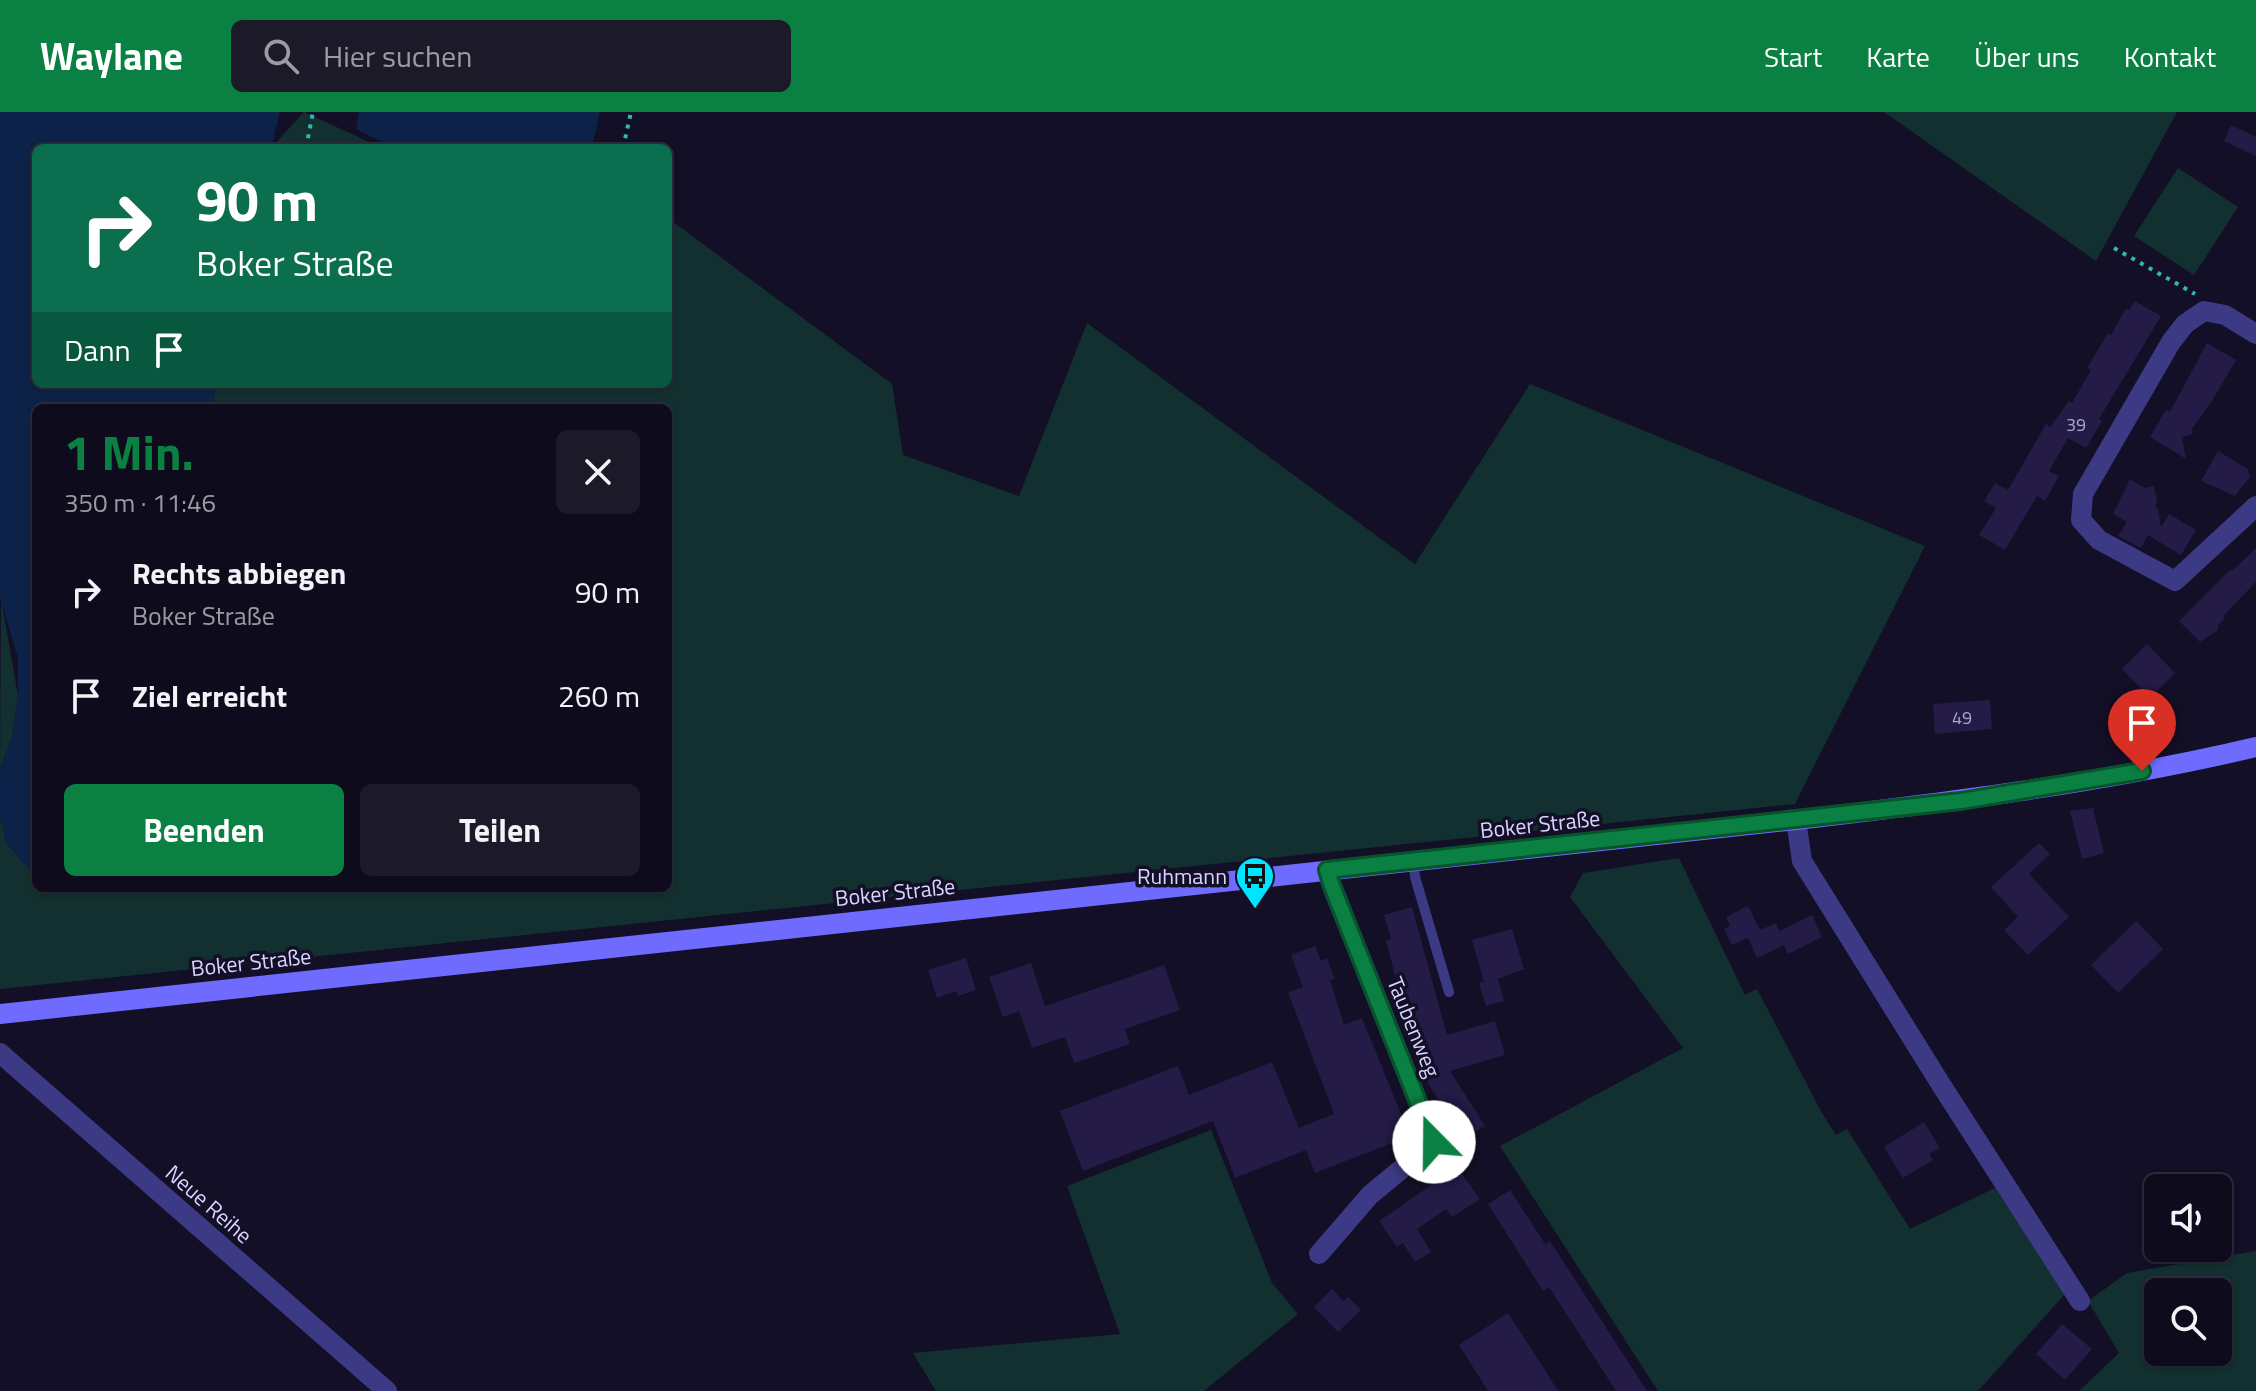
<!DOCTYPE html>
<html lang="de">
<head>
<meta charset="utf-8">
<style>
  body { margin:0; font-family:"Titillium Web",sans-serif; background:#1c1929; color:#f1f3f6; height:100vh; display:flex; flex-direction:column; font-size:30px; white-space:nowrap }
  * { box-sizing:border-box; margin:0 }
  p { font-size:26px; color:#9b9ba3 }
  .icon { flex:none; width:44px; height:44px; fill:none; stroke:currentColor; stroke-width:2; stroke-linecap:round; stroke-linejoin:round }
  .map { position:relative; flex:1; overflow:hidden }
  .side { position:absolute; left:32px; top:292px; width:640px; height:488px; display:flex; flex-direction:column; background:#0e0b1c; border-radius:12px; box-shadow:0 2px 6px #0004,0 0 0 2px #2e2b3b }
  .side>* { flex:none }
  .banner { position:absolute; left:32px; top:32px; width:640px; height:244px; border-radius:12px; box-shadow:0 2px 6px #0004,0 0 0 2px #2e2b3b; background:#0b6e4f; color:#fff; overflow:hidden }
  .buttons { position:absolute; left:2144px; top:1062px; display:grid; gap:16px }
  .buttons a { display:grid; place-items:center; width:88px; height:88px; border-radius:12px; background:#0e0b1c; box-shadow:0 2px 6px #0004,0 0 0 2px #2e2b3b; font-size:40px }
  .pin { position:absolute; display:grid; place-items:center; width:68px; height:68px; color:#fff; margin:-82px -34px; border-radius:50% 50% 50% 0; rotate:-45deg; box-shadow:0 0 8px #0007 }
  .pin .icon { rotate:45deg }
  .me { position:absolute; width:88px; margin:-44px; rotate:338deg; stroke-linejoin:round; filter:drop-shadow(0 0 6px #0008) }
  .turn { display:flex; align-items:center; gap:28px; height:168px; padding:0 32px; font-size:36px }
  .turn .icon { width:104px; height:104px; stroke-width:2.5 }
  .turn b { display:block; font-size:56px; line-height:68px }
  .then { display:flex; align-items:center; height:76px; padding:0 32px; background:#0003; gap:16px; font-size:30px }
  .round { display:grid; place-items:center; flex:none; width:84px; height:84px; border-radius:12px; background:#1c1929 }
  .summary { display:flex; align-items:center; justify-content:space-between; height:136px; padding:0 32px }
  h1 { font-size:48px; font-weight:700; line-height:60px; color:#0b8043 }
  .button { display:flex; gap:16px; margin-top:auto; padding:16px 32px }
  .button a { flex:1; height:92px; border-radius:12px; background:#0b8043; color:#fff; font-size:32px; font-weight:700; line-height:92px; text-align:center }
  .button a+a { background:#1c1929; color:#f1f3f6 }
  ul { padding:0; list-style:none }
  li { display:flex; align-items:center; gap:24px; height:104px; padding:0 32px }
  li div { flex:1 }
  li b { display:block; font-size:30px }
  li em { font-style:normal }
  header { display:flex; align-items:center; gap:48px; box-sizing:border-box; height:112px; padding:0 40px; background:#0b8043; color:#fff }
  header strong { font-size:38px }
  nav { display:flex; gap:44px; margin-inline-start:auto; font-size:28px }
  .search { width:560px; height:72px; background:#1c1929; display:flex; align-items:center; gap:20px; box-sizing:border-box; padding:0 28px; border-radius:12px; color:#9b9ba3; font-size:30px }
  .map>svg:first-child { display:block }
  .green { fill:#12302f; fill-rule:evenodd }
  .water { fill:#0c2248 }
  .building { fill:#241b47 }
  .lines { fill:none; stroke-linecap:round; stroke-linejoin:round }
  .path { stroke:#2fb8b0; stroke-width:4; stroke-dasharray:4 6; stroke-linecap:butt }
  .lane { stroke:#3d3a85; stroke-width:10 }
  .street { stroke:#3d3a85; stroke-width:20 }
  .secondary { stroke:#6f6bff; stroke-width:20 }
  .route-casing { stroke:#07532c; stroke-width:20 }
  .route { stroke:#0b8043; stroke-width:14 }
  .labels { text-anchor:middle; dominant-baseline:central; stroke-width:7; stroke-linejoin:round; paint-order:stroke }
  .number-label { font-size:18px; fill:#aca6d1 }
  .street-label { font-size:22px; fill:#d9d4ff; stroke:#130f26 }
  .poi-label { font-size:22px; fill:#d9d4ff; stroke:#130f26; text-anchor:end }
</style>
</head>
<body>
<header>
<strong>Waylane</strong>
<div class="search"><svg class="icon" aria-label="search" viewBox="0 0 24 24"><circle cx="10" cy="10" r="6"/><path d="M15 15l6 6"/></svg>Hier suchen</div>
<nav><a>Start</a><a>Karte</a><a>Über uns</a><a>Kontakt</a></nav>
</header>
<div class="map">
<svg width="2256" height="1279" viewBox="0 0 2256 1279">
  <rect width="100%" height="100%" fill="#130f26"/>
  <path class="green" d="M304,0L382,36H271Z
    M1884,0H2177L2096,149Z
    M2178,56L2238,95L2194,163L2134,124Z
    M668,106L892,272L903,343L1019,384L1087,211L1415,452L1530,272L1925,434L1795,692L0,877V703L6,730L36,765V776H668V296H212L217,272H668Z
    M1,487L18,583L12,625L0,657Z
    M1679,746L1745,883L1757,877L1822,1001L1836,1023L1847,1017L1910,1117L1995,1076L2065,1182L1978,1279H1658L1500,1034L1683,936L1570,785L1583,761Z
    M1211,1018L1272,1171L1298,1202L1204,1279H936L913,1241L1120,1222L1067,1074Z
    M2256,1139V1279H2079L2119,1241L2088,1189L2127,1161ZM2158,1180H2218V1240H2158Z"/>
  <path class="water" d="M0,0H280L271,36H36V272H217L212,296H36V765L6,730L0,703V657L12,625L18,583V546L0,486Z
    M359,0H600L592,36H395L356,17Z"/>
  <path class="building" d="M2231,13L2256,25V44L2224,29Z
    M2135,189L2161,204L2099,307L2102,309L2086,336L2068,326L2049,359L2059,364L2045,389L2037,384L2005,438L1979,423L1996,396L1984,389L1995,371L2008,378L2046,312L2050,315L2069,289L2072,291L2091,258L2087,256L2108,221L2111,223L2126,196L2129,198Z
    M2207,231L2236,248L2212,289L2192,317L2193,322L2182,325L2186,347L2150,325L2166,298L2170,300Z
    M2218,339L2248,357L2250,365L2235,384L2201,369Z
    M2130,367L2145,376L2154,374L2157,390L2155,394L2158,396L2161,415L2169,402L2196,418L2181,443L2148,423L2141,436L2118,424L2127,410L2113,402Z
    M2256,436V470L2223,504L2225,506L2218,513V518L2200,530L2179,509L2231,457L2232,459Z
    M2147,532L2175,561L2150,586L2122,557Z
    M1990,588L1992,617L1935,622L1933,592Z
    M2093,696L2104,741L2082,747L2070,699Z
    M2039,731L2050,742L2029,762L2069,805L2028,843L2004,818L2018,805L1991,775Z
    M1748,794L1760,818L1776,811L1779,819L1812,803L1822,825L1788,842L1784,833L1757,846L1748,826L1732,833L1724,817L1730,814L1726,805Z
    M1412,795L1447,923L1495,909L1505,943L1450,959L1485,1014L1463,1027L1420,959L1398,899L1404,897L1386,829L1391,827L1384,803Z
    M2136,809L2163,837L2118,881L2091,853Z
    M1512,817L1524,857L1498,867L1504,889L1486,894L1479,871L1484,870L1472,828Z
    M1315,834L1321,849L1327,846L1335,867L1330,868L1344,913L1362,906L1410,1024L1315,1061L1306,1038L1235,1066L1213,1009L1083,1059L1060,999L1178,954L1189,983L1272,950L1299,1016L1334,1002L1288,880L1303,875L1291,843Z
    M966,846L976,878L958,884L956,879L937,886L928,858Z
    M1031,851L1045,894L1164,853L1180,898L1125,917L1130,932L1074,951L1065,925L1032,936L1019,899L1003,905L989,865Z
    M1924,1010L1940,1036L1929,1042L1933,1048L1903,1066L1884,1035Z
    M1457,1055L1480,1087L1452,1105L1446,1097L1417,1117L1431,1140L1415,1150L1403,1131L1397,1135L1379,1109Z
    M1510,1078L1545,1132L1550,1129L1647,1279H1616L1549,1175L1543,1179L1488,1092Z
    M1332,1177L1343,1189L1348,1185L1361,1198L1338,1220L1314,1195Z
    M1508,1201L1543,1255L1558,1279H1488L1459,1233Z
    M2062,1212L2092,1237L2065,1268L2036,1242Z"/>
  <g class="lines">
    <path class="path" d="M306,36L313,0
      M623,36L631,0
      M2114,136L2195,182"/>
    <path class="lane" d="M1413,749L1415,765L1449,880"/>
    <path class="street" d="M2256,222L2225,203L2204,199L2185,212L2171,230L2083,382L2081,408L2099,428L2175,469L2256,394
      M1796,708L1802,749L1940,971L2080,1189
      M0,941L387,1279
      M1319,1142L1370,1083L1434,1030L1332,774L1327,758"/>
    <path class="secondary" d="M0,902L1796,708C1950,690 2104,671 2256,635"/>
  </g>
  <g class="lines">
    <defs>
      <path id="route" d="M1434,1030L1332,774L1327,758L1961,689L2142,659"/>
    </defs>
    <use href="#route" class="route-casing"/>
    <use href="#route" class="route"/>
  </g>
  <defs>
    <symbol id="bus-pin" viewBox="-11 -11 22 30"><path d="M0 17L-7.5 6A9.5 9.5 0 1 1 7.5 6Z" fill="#00e5ff" stroke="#130f26"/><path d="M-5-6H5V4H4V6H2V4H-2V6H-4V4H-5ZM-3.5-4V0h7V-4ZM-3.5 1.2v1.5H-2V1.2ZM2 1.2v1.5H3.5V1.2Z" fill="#111"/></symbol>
  </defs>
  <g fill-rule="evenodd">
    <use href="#bus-pin" x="1233" y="742" width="44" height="60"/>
  </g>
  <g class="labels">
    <g class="number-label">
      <text x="2076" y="312">39</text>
      <text x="1962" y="605">49</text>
    </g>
    <g class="street-label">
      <text transform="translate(1540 712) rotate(-6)">Boker Straße</text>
      <text transform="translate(895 780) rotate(-6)">Boker Straße</text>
      <text transform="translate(251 850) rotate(-6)">Boker Straße</text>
      <text transform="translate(1414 915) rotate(68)">Taubenweg</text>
      <text transform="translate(209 1092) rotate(41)">Neue Reihe</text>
    </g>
    <g class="poi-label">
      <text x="1227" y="764">Ruhmann</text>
    </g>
  </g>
</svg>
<div class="buttons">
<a><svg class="icon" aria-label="sound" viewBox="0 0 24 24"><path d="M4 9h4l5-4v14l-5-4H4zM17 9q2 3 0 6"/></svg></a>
<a><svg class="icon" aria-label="search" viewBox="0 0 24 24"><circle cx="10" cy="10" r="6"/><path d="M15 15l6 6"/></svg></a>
</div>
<div class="pin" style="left:2142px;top:659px;background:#d93025"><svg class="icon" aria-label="arrive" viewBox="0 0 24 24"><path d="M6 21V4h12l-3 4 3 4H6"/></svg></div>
<svg class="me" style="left:1434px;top:1030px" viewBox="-20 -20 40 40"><circle r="19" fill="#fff"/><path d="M0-13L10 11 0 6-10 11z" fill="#0b8043"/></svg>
<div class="banner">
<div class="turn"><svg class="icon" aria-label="right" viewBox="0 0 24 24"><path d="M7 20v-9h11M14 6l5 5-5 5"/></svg><div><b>90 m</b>Boker Straße</div></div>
<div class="then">Dann<svg class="icon" aria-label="arrive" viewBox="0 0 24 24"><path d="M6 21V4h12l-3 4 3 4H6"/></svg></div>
</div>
<section class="side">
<div class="summary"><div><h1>1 Min.</h1><p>350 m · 11:46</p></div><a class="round"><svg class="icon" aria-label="close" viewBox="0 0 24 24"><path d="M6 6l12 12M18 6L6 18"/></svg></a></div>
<ul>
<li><svg class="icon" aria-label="right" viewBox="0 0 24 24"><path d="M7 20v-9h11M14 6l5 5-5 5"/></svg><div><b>Rechts abbiegen</b><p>Boker Straße</p></div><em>90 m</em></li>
<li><svg class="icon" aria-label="arrive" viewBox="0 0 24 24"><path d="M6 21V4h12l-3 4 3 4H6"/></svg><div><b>Ziel erreicht</b></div><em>260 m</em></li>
</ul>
<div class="button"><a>Beenden</a><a>Teilen</a></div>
</section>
</div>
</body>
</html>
